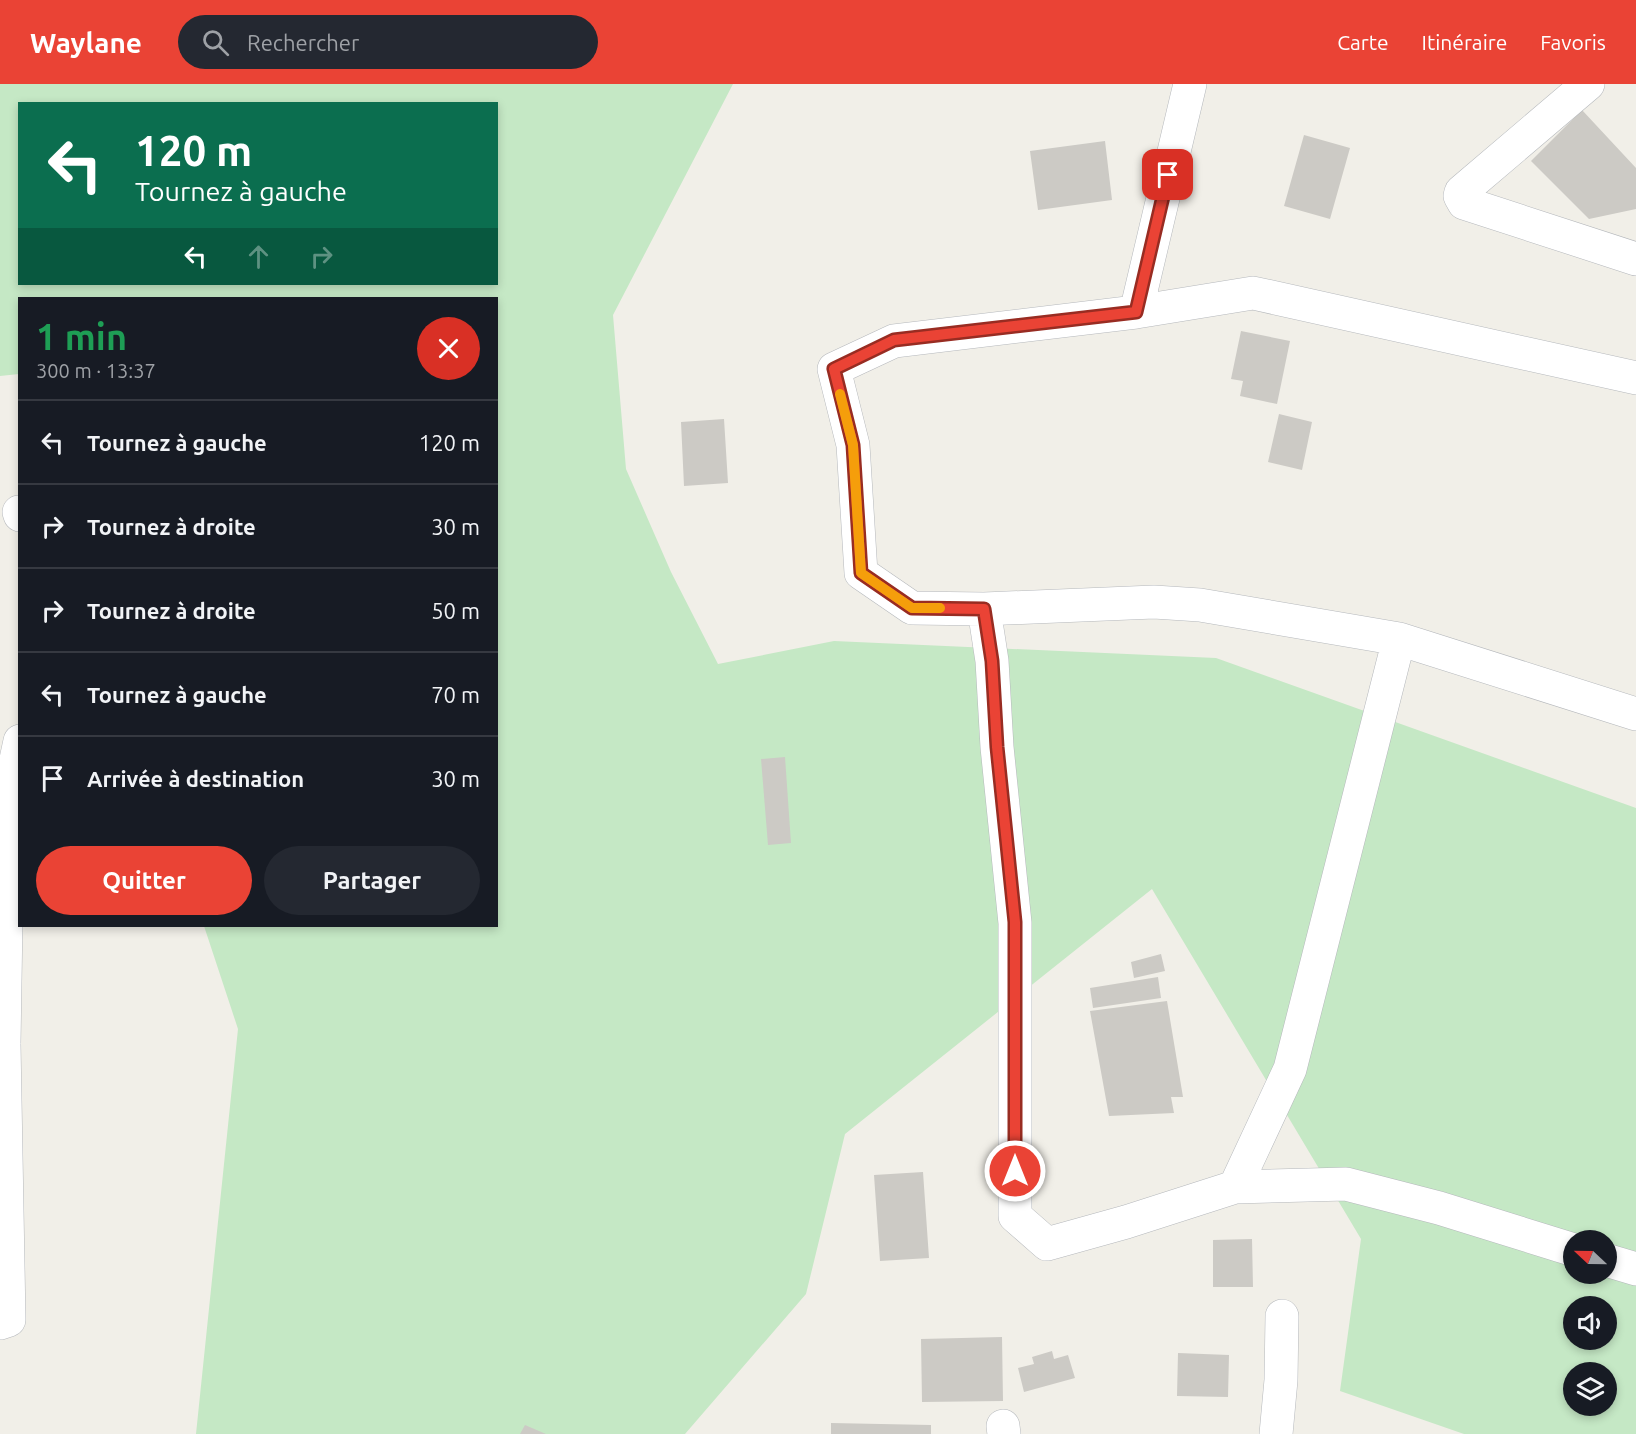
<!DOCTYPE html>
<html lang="fr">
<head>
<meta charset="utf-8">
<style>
  body { margin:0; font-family:Ubuntu,sans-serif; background:#242831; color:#f1f3f6; height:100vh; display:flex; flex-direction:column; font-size:22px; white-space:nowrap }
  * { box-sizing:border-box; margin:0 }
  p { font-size:20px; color:#9ea1a6 }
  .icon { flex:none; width:33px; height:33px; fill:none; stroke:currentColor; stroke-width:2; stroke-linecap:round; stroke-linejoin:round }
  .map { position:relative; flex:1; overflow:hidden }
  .drawer { position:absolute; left:18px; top:213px; width:480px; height:630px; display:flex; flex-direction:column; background:#171b24; border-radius:0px; box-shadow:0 3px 9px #0003 }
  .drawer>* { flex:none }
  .guide { position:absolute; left:18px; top:18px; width:480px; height:183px; border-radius:0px; box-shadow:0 3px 9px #0003; background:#0b6e4f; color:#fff; overflow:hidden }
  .needle { width:39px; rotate:292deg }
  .buttons { position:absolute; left:1563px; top:1146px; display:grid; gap:12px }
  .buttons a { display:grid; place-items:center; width:54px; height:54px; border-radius:50%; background:#171b24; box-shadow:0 3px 9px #0003; font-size:30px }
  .pin { position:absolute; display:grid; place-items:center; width:51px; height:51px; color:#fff; margin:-26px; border-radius:12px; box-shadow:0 3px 9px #0006 }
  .me { position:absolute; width:66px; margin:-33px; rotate:0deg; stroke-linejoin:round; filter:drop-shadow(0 0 4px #0008) }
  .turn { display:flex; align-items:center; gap:21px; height:126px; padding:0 18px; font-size:27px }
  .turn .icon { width:78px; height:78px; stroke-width:2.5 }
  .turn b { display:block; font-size:42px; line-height:51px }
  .lanes { display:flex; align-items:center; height:57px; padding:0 18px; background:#0003; justify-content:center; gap:30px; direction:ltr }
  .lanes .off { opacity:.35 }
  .round { display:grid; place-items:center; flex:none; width:63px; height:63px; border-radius:32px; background:#242831 }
  .overview { display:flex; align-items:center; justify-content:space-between; height:102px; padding:0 18px }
  h1 { font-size:36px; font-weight:600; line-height:45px; color:#1e9e55 }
  .primary-button { display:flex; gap:12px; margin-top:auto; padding:12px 18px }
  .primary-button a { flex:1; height:69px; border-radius:36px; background:#ea4335; color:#fff; font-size:24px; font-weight:600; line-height:69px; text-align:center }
  .primary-button a+a { background:#242831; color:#f1f3f6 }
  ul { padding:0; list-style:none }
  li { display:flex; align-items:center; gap:18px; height:84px; padding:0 18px; border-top:2px solid #363941 }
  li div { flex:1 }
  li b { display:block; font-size:22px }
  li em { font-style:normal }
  header { display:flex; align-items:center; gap:36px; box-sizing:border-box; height:84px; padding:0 30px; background:#ea4335; color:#fff }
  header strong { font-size:28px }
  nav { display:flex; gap:33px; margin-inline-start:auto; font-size:21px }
  .search { width:420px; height:54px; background:#242831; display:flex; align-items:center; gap:15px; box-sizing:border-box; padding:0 21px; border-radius:33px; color:#9ea1a6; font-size:22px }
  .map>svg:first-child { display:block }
  .green { fill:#c5e8c5; fill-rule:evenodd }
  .building { fill:#cccac5 }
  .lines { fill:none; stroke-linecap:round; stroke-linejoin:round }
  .minor-casing { stroke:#b5b8bc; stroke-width:34 }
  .minor { stroke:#fff; stroke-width:33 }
  .route-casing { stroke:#982c22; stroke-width:15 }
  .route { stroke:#ea4335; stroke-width:10 }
  .slow { stroke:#f59e0b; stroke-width:10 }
</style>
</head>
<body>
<header>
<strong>Waylane</strong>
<div class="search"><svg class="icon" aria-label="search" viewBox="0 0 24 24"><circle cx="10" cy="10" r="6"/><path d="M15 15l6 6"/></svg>Rechercher</div>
<nav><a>Carte</a><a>Itinéraire</a><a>Favoris</a></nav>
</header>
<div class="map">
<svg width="1636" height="1350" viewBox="0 0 1636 1350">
  <rect width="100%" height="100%" fill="#f1efe8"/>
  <path class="green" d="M0,0H733L613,231L626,385L671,488L718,580L834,557L1216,574L1636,724V1350H1464L1340,1307L1361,1155L1152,805L845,1050L806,1210L685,1350H196L238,945L204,842H496V214H20L19,290L0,292ZM20,20H496V200H20ZM1574,1156H1606V1190H1574ZM1574,1222H1606V1256H1574ZM1574,1288H1606V1322H1574Z"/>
  <path class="building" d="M1582,26L1636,84V125L1589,135L1531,77Z
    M1304,51L1350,64L1330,135L1284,122Z
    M1105,57L1112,116L1038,126L1030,67Z
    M1241,247L1290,257L1277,320L1240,312L1243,297L1231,295Z
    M1279,330L1312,338L1302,386L1268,378Z
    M724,335L728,399L684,402L681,338Z
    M785,673L791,759L768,761L761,675Z
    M1161,870L1165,887L1134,894L1131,878Z
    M1158,893L1161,914L1093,924L1090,904Z
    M1167,917L1183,1013H1171L1174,1029L1109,1032L1090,927Z
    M923,1088L929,1174L880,1177L874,1091Z
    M1252,1155L1253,1203H1213V1156Z
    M1002,1253L1003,1317L922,1318L921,1255Z
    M1052,1267L1054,1275L1068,1271L1075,1294L1024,1308L1018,1284L1034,1280L1032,1273Z
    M1178,1269L1229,1271L1228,1313L1177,1312Z
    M831,1339L931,1341V1350H831Z
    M525,1341L546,1350H520Z"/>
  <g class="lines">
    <defs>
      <path id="minor" d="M1588,0L1461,108L1460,112L1464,119L1636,175
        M1136,228L1190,0
        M19,428L20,431
        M984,525L912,524L861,489L853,361L834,285L894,257L1136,228L1253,209L1636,294
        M1235,1103L1290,985L1399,555
        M1574,1166L1439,1124L1346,1100L1235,1103L1126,1138L1047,1160L1015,1132V839L997,663L992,577L984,525L1154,518L1200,521L1399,555L1636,630
        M1606,1176L1636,1185
        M0,1239L9,1236L4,960L8,713L20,657
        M1003,1342L1004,1350
        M1276,1350L1281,1296L1282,1232"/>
    </defs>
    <use href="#minor" class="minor-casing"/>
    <use href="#minor" class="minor"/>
  </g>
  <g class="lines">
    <defs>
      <path id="route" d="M1015,1087V838L997,663L992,577L984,525L912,524L861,489L853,361L834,285L894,256L1136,228L1168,91"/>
    </defs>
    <use href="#route" class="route-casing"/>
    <use href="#route" class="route"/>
    <path class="slow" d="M840,310L853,361L861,489L912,524H940"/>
  </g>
</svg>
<div class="buttons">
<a><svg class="needle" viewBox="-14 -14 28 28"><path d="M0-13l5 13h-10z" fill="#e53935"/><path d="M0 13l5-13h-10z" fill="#9ea1a6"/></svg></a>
<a><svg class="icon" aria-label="sound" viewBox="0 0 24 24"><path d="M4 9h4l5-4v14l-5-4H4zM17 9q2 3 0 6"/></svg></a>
<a><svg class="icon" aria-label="layers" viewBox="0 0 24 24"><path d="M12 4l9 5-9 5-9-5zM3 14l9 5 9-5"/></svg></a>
</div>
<div class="pin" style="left:1168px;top:91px;background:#d93025"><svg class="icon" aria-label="arrive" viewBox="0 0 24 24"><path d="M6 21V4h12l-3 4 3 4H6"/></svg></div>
<svg class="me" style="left:1015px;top:1087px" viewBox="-20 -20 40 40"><circle r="17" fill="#ea4335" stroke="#fff" stroke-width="3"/><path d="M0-11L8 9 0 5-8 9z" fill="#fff"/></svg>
<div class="guide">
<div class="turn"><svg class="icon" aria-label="left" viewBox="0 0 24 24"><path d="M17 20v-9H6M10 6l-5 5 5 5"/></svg><div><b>120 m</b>Tournez à gauche</div></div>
<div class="lanes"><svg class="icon" aria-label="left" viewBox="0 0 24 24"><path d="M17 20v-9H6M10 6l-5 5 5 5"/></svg><svg class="icon off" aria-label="ahead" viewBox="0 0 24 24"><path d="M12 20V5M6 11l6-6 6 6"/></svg><svg class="icon off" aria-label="right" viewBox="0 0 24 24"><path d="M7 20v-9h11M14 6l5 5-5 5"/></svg></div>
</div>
<section class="drawer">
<div class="overview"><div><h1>1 min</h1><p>300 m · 13:37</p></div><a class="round" style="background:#d93025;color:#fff"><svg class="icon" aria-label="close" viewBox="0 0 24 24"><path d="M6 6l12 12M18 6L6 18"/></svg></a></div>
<ul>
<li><svg class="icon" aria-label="left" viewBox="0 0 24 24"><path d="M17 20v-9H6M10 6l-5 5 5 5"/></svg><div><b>Tournez à gauche</b></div><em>120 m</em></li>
<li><svg class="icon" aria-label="right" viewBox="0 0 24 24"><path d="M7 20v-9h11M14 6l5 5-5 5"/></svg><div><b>Tournez à droite</b></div><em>30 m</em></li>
<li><svg class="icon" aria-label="right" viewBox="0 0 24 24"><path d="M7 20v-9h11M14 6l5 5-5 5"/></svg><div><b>Tournez à droite</b></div><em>50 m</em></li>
<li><svg class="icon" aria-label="left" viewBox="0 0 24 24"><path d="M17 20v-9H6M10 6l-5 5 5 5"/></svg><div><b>Tournez à gauche</b></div><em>70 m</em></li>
<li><svg class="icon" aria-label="arrive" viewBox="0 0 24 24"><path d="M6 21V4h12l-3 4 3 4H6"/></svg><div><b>Arrivée à destination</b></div><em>30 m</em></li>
</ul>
<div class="primary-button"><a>Quitter</a><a>Partager</a></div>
</section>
</div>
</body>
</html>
